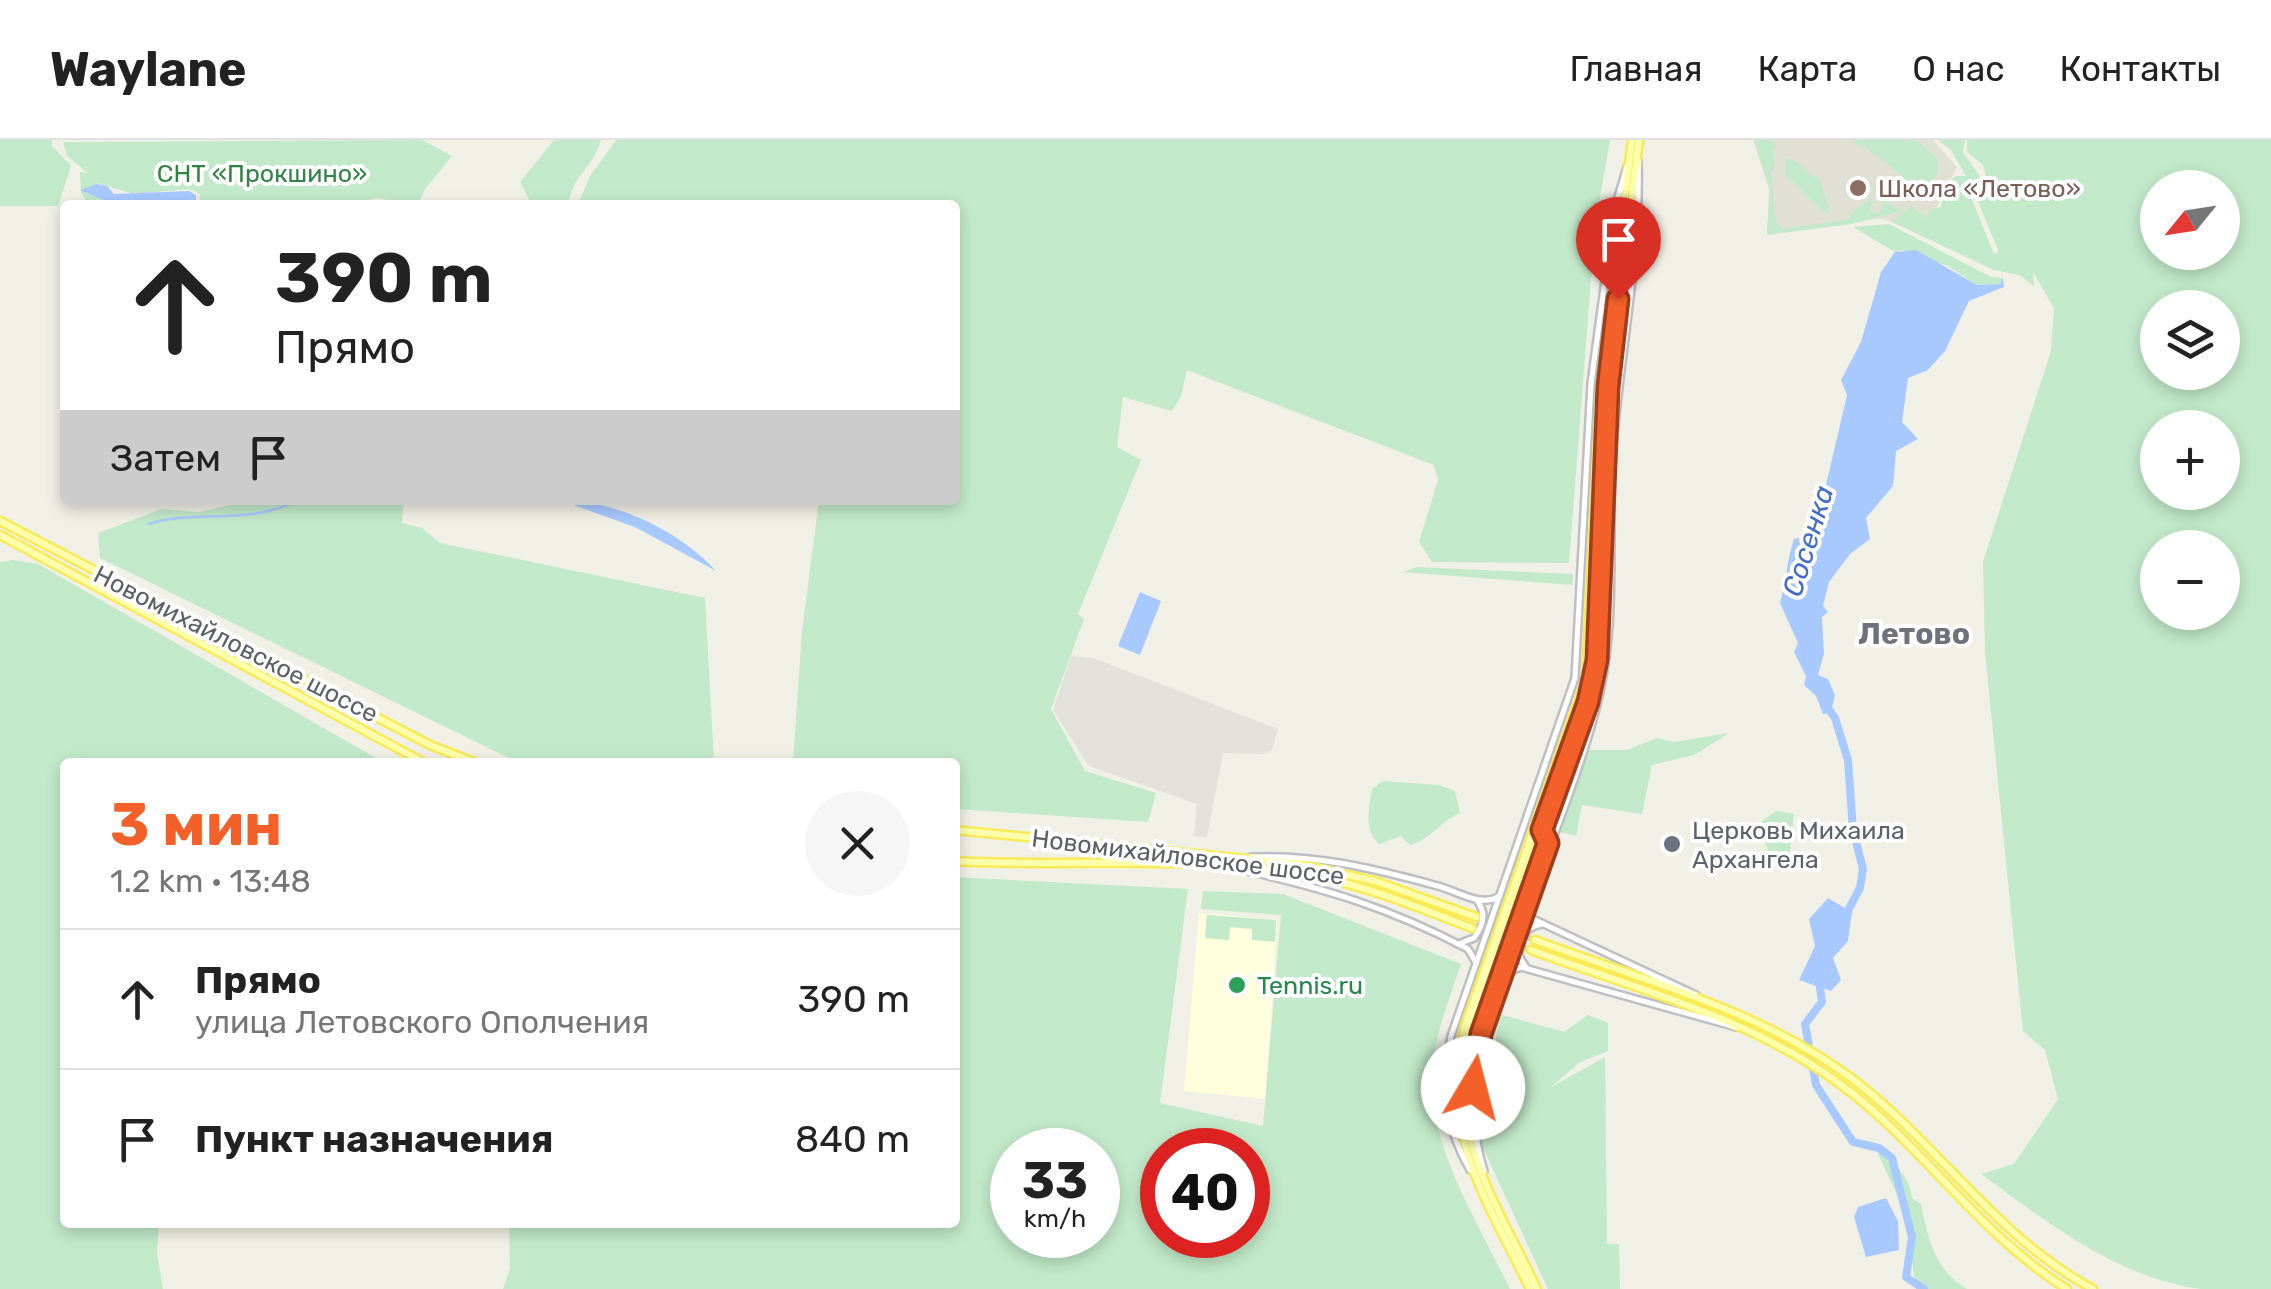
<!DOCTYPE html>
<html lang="ru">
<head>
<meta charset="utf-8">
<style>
  body { margin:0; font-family:Rubik,sans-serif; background:#f6f6f6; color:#222; height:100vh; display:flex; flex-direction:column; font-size:38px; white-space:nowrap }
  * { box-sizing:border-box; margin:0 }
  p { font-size:32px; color:#767676 }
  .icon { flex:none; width:55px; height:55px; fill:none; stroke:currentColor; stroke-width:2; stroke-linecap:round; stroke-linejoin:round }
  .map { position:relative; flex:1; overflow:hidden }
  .side { position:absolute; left:60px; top:618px; width:900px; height:470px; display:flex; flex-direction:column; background:#fff; border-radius:10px; box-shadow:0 5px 15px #0003 }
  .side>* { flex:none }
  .hud { position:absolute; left:60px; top:60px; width:900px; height:305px; border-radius:10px; box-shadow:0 5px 15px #0003; background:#fff; color:#222; overflow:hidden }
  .needle { width:65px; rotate:240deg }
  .buttons { position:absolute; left:2140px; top:30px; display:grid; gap:20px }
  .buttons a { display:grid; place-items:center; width:100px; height:100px; border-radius:50%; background:#fff; box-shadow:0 5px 15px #0003; font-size:50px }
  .speed { position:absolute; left:990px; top:988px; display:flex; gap:20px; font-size:50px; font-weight:700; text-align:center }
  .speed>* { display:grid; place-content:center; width:130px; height:130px; border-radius:50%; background:#fff; box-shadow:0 5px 15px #0003; line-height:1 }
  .speed small { font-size:25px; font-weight:400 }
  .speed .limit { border:15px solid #d22; background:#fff; color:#111 }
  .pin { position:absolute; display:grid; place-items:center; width:85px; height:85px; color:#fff; margin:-102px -42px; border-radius:50% 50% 50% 0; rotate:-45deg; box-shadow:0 0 10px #0007 }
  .pin .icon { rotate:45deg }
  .me { position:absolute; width:110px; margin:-55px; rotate:8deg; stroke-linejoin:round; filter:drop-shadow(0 0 8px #0008) }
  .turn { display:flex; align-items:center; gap:35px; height:210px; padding:0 50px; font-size:45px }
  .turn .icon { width:130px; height:130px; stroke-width:2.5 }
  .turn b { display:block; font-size:70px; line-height:85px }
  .then { display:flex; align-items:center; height:95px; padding:0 50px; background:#0003; gap:20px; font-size:38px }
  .round { display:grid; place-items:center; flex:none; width:105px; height:105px; border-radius:52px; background:#f6f6f6 }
  .summary { display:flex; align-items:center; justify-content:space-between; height:170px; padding:0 50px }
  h1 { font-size:60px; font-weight:700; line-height:75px; color:#f3602a }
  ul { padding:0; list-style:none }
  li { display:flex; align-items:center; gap:30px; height:140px; padding:0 50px; border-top:2px solid #e0e0e0 }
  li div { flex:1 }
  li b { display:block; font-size:38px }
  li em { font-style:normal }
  header { display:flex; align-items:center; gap:60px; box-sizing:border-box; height:140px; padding:0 50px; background:#fff; border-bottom:2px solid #e0e0e0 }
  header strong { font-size:48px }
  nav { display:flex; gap:55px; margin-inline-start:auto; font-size:35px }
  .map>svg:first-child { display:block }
  .commercial { fill:#fffedd }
  .industrial { fill:#e2e2db }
  .education { fill:#e1e0d4 }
  .green { fill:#c2e9c9; fill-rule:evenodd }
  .water { fill:#a8c9ff }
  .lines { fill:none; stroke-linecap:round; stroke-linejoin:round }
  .stream { stroke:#a8c9ff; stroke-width:2.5 }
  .river { stroke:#a8c9ff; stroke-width:8 }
  .major-tunnel { stroke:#ccccc6; stroke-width:6; stroke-dasharray:6 3; stroke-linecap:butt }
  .minor-casing { stroke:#bebfc5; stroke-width:10 }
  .major-casing { stroke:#f9eb57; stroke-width:11 }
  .minor { stroke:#fff; stroke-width:5 }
  .major { stroke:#fdffad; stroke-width:6 }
  .route-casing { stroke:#9e3e1b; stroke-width:25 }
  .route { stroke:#f3602a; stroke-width:18 }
  .education-dot { fill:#8d6e63; stroke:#fff; stroke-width:4 }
  .worship-dot { fill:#6b7280; stroke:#fff; stroke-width:4 }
  .leisure-dot { fill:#2e9e5b; stroke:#fff; stroke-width:4 }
  .labels { text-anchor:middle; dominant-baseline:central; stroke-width:8; stroke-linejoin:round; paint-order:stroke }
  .park-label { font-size:25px; fill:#308443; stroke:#fff }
  .education-label { font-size:25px; fill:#785e54; stroke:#fff; text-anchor:start }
  .street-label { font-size:25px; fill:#5e6067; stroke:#fff }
  .worship-label { font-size:25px; fill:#5b616d; stroke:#fff; text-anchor:start }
  .leisure-label { font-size:25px; fill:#27864d; stroke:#fff; text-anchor:start }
  .water-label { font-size:28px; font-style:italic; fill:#426bcb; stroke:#fff }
  .quarter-label { font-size:30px; font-weight:bold; fill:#6f727a; stroke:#fff }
</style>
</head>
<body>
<header>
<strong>Waylane</strong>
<nav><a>Главная</a><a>Карта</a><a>О нас</a><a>Контакты</a></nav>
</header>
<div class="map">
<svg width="2271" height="1149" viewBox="0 0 2271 1149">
  <rect width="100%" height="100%" fill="#f1f0e6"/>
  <path class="commercial" d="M1199,773L1277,780L1266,959L1184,951Z"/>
  <path class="industrial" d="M1071,516L1093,518L1278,589L1272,610L1262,614L1223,613L1207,697L1194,696L1197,664L1089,626L1053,570Z"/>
  <path class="education" d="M1753,0H1933L1957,27L1923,94L1880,78L1767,95L1769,49Z"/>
  <path class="green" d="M0,0H52V6L71,26L58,66H0Z
    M422,0L452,16L425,49L418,65L377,58L353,65H199L200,54L189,49L134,54L97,43L92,54L114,65H89L81,53L80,32L88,33L67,16L63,2Z
    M554,0H601C592,30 574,32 568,65H522L529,59L520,42Z
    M616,0H1610L1595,87L1569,423L1432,422L1419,402L1438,340L1434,325L1187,230L1181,256L1172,271L1123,257L1117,307L1141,320L1078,474L1084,479L1051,569L1085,631L1156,653L1148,682L955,669V622H793L802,491L819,360H955V65H578L590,36Z
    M1755,0H1770L1777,8L1773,10L1775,30H1771L1776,83L1783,89L1850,79L1849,75L1868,60L1878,62L1871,63V72L1880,73L1884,60L1901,71L1852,84L1767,95L1770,49Z
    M1854,0H1916L1937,18L1938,33L1931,42L1917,44L1920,50L1860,3L1864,12Z
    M1938,0H1965L1963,12L1980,36L1971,57L1994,114L1999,112L1976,57L1987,40L1983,25L1967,12V0H2271V1149C2248,1149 2223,1149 2201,1149C2117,1138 2047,1082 1981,1034L2014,1024L2058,959L2045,910L2023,891L1985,512L1983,422L2051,211L2054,168L2033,132L2034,146L2019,135L1994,130L1892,82L1910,66L1927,78L1930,69L1941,67L1944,45L1956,36H1966L1950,9ZM2158,48H2222V112H2158ZM2158,168H2222V232H2158ZM2158,288H2222V352H2158ZM2158,408H2222V472H2158Z
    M1786,18C1802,20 1805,35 1820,39L1830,73L1821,70L1785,34Z
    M1889,84L1991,137L2003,138L2000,144L1977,145L1948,126L1902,110L1895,112L1853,87Z
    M253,360H404L402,383L422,388L440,403L705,458L714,622H517L100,418L98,393L162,369L199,372Z
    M13,420L38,424L383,622H65V1082L159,1083L157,1113L163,1149H0V422Z
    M1417,427L1573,434V445L1403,432Z
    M1729,593L1694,615L1652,625L1642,674L1582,665L1576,696L1559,692L1589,610H1627L1657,598L1674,602Z
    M1383,641L1439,645L1455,651L1460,673C1442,680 1430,700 1410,705L1401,696L1379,704C1363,690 1369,668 1372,649Z
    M1776,671L1794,674L1789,721L1769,713L1758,684Z
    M955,737L1188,749L1160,963L1263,986L1281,775L1201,769L1203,751L1283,754L1461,824C1448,863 1428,911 1432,953C1438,1022 1481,1088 1510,1149H503L510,1128L509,1083L955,1082ZM1098,1010V1095H1012V1010ZM1162,1010H1248V1095H1162Z
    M1207,775L1276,780L1275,802L1252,800V789L1230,787L1229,800L1205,798Z
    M1499,874L1564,892L1588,875L1608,883V911L1580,922L1551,947L1605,917L1607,1104H1619L1620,1149H1548L1478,997L1490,948Z
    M1877,1012C1893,1018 1911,1040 1912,1058L1921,1064C1928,1099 1935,1131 1967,1149H1916L1905,1072Z"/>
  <path class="water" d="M97,44L107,46L114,54L189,51L196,55V65H116L80,50Z
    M1916,110L1977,145L2000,144L2003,138L2004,147L1969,161L1945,211L1928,230L1908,238L1902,282L1918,299L1896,311L1893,346L1866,378L1870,399L1850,414L1829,442L1823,466L1828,472L1822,477L1824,514L1818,535L1828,539L1835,555L1831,573L1823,574L1816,556L1804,545L1806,536L1794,512L1798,503L1780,463C1786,441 1787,420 1794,399L1803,397L1819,371V352L1826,345L1847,255L1841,240L1861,202L1881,132L1895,112Z
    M560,360C614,360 679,390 716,431L637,388Z
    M1140,452L1161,461L1140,515L1118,506Z
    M1828,758L1852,772L1848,801L1833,818L1841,840L1831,851L1799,840L1815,806L1809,779Z
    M1886,1058L1898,1081L1899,1110L1866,1117L1854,1077L1858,1067Z"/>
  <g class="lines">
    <path class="stream" d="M149,384C194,369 252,386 297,360"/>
    <path class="river" d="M1825,564L1835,578L1848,620L1853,690L1863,729L1860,748L1845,776
      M1819,840L1822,862L1805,884L1816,945L1853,1002L1879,1008L1892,1018L1912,1097L1906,1137L1924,1149"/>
    <path class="major-tunnel" d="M1476,777L1535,800
      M1482,792L1531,810"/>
    <defs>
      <path id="minor" d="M1559,647L1577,618
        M1251,717C1316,714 1376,729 1438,746C1457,751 1480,767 1498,757
        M1239,729C1326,749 1388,767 1468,809L1475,821
        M1526,768L1533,779L1696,855
        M1461,803L1474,798C1483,786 1487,774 1478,762
        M1526,827C1511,809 1520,788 1542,784
        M1503,834L1521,827L1736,887
        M1444,936L1460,944L1471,935
        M1470,1030C1444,985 1441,946 1451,896L1575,538L1591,243L1615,67L1627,27
        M1484,1031C1470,986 1471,940 1481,894C1514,786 1565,682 1595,573C1619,487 1607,396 1613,308C1620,213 1641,117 1638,21"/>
      <path id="major" d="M0,381L430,605L474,622
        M0,395L423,622
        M955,690L1298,724L1375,741L1476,777
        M955,721C1075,728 1201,713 1320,737C1372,748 1422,769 1472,788
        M1535,800C1642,840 1762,870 1854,940C1939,1005 1997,1098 2093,1149
        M1531,810C1634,848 1751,878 1840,944C1923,1005 1978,1094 2067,1149
        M1530,1149C1485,1056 1438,993 1465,886L1586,540L1601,246L1632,0
        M1537,1149C1496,1062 1443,989 1470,889L1593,543L1599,497L1607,247L1639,0"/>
    </defs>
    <use href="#minor" class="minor-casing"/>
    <use href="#major" class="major-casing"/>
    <use href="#minor" class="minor"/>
    <use href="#major" class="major"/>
  </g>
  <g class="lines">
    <defs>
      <path id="route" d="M1473,948L1481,894L1548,703L1542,690L1588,562L1597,520L1608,247L1618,159"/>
    </defs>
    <use href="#route" class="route-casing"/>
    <use href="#route" class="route"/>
  </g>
  <circle class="education-dot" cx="1858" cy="48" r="10"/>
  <circle class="worship-dot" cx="1672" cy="704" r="10"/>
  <circle class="leisure-dot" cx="1237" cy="845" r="10"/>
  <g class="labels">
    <g class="park-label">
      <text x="262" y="33">СНТ «Прокшино»</text>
    </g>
    <g class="education-label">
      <text x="1878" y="48">Школа «Летово»</text>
    </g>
    <g class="street-label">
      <text transform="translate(236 504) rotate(27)">Новомихайловское шоссе</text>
      <text transform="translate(1188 717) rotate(7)">Новомихайловское шоссе</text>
    </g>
    <g class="worship-label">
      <text x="1692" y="690">Церковь Михаила<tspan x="1692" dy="29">Архангела</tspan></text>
    </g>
    <g class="leisure-label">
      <text x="1257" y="845">Tennis.ru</text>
    </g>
    <g class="water-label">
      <text transform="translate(1808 401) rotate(-73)">Сосенка</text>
    </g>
    <g class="quarter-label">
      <text x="1914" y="494">Летово</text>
    </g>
  </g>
</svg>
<div class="buttons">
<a><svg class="needle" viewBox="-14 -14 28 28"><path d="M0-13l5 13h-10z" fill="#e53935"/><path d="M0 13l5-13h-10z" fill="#767676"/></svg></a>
<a><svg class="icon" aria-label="layers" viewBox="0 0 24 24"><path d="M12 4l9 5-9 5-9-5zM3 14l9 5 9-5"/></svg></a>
<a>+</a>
<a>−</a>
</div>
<div class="speed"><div>33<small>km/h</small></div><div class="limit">40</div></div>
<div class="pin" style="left:1618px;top:159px;background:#d93025"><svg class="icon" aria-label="arrive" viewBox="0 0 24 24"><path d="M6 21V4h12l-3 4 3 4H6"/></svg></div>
<svg class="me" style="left:1473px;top:948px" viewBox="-20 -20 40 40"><circle r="19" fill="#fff"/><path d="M0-13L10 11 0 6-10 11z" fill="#f3602a"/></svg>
<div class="hud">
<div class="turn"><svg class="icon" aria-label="ahead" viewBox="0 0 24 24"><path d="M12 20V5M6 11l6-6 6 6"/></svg><div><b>390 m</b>Прямо</div></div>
<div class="then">Затем<svg class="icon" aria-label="arrive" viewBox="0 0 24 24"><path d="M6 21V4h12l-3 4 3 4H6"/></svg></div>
</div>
<section class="side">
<div class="summary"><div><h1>3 мин</h1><p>1.2 km · 13:48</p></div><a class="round"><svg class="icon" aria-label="close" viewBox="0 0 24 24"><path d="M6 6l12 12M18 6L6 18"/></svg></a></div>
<ul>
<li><svg class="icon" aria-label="ahead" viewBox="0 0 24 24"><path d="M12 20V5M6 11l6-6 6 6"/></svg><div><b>Прямо</b><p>улица Летовского Ополчения</p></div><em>390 m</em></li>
<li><svg class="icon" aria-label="arrive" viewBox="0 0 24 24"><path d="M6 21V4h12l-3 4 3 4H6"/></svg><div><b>Пункт назначения</b></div><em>840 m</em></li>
</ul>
</section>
</div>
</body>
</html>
